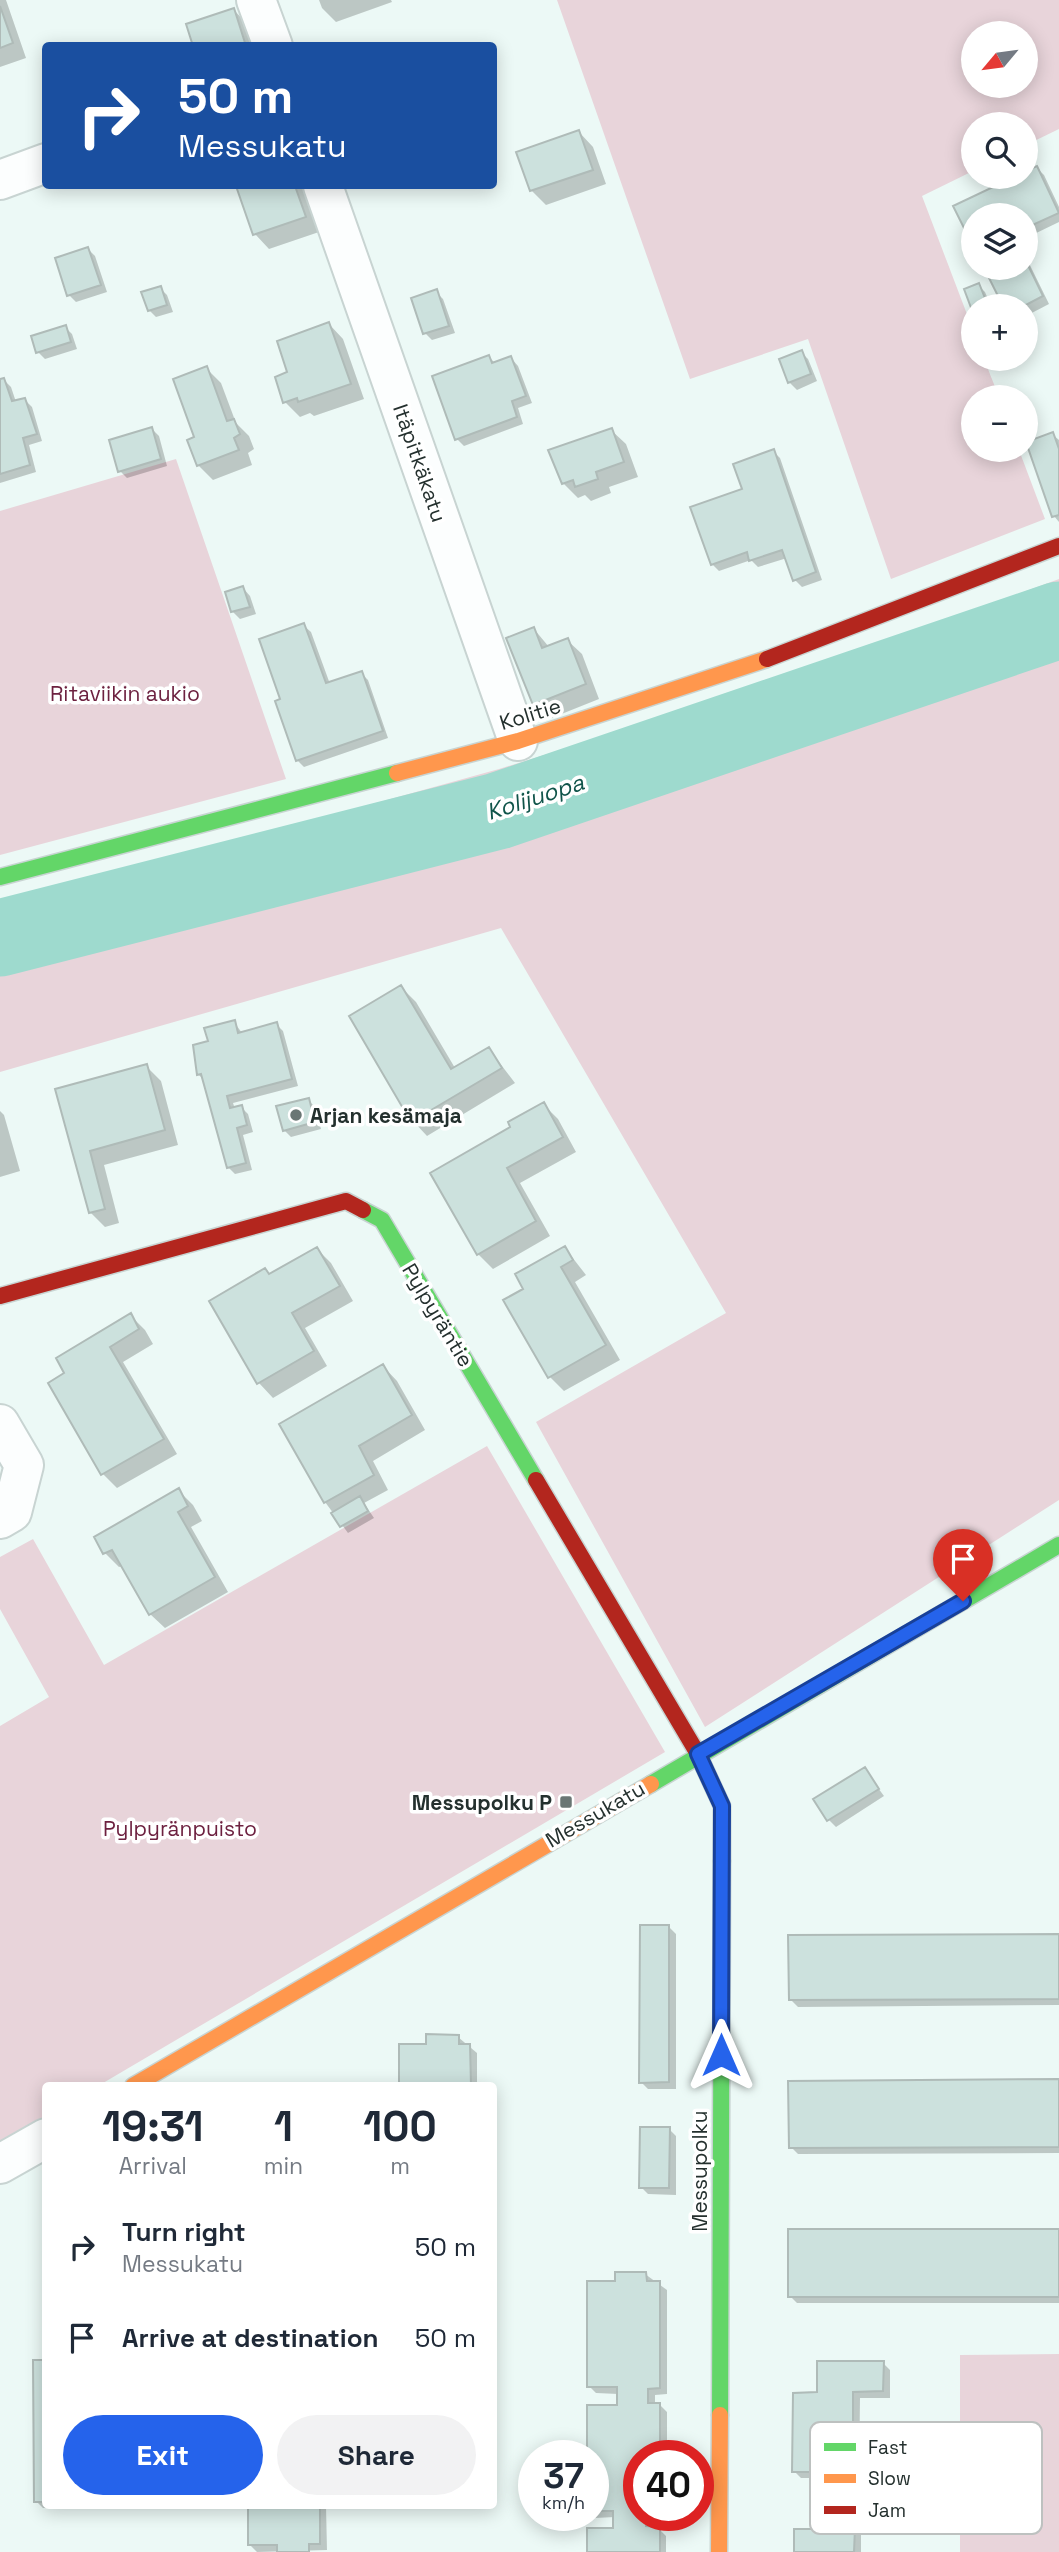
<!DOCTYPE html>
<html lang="en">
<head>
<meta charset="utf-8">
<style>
  body { margin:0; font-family:"Space Grotesk",sans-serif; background:#f2f2f3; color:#1f2937; height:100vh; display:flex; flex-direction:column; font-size:26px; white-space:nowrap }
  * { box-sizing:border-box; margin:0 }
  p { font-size:23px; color:#747a83 }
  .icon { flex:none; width:38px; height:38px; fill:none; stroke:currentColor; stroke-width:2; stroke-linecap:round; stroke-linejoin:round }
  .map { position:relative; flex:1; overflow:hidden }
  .details { position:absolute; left:42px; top:2082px; width:455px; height:427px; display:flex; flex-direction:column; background:#fff; border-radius:7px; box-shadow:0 4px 18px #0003 }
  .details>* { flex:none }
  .banner { position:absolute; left:42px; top:42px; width:455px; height:147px; border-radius:7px; box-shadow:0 4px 18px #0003; background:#1a4fa0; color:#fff; overflow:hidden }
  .needle { width:46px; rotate:241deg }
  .controls { position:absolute; left:961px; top:21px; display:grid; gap:14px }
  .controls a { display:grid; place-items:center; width:77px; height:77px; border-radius:50%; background:#fff; box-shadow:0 4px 18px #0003; font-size:35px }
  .speed { position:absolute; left:518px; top:2440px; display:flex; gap:14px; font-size:35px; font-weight:700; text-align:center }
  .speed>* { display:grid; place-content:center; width:91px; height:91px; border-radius:50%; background:#fff; box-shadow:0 4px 18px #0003; line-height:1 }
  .speed small { font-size:18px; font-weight:400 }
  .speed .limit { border:10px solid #d22; background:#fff; color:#111 }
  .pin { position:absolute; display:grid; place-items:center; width:60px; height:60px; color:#fff; margin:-72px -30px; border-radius:50% 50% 50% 0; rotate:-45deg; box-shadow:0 0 7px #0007 }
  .pin .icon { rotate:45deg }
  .me { position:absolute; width:77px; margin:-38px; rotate:0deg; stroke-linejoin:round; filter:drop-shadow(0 0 5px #0008) }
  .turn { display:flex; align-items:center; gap:24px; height:147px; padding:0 21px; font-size:32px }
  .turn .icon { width:91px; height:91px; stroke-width:2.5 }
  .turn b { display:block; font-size:49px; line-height:60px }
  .eta { display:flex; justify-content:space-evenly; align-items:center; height:119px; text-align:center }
  .eta b { font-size:42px; font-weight:700; line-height:49px }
  .button { display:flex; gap:14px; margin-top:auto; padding:14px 21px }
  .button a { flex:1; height:80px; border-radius:42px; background:#2563eb; color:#fff; font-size:28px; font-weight:700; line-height:80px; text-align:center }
  .button a+a { background:#f2f2f3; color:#1f2937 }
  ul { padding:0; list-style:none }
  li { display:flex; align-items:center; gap:21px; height:91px; padding:0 21px }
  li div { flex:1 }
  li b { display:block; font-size:26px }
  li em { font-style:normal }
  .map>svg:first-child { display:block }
  .green { fill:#e8d4da; fill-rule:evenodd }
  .shadow { fill:#0003 }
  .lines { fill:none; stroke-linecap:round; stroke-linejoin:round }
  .river { stroke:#9edace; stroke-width:77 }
  .building { fill:#cce1dd; stroke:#afbbb8; stroke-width:2 }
  .street-casing { stroke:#c8d4d2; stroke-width:42 }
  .fast-casing { stroke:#c8d4d2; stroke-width:19 }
  .slow-casing { stroke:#c8d4d2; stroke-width:19 }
  .jam-casing { stroke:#c8d4d2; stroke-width:19 }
  .street { stroke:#fcfefe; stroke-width:38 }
  .fast { stroke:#63d668; stroke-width:16 }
  .slow { stroke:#ff974d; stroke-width:16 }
  .jam { stroke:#b3261e; stroke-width:16 }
  .route-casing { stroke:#184099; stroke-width:18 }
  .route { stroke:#2563eb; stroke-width:12 }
  .poi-dot { fill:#6a7674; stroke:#fff; stroke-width:2.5 }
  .labels { text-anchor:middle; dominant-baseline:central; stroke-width:7; stroke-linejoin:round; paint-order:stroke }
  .street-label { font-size:21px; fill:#24302e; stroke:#fff }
  .park-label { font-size:21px; fill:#6d2140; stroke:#fff }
  .poi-label { font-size:21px; font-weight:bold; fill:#24302e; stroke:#fff; text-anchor:start }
  .water-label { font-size:23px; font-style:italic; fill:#10544a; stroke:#fff }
  .key { fill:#fff; stroke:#bdc1c0; stroke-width:2 }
  .key-label { font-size:19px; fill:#24302e }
</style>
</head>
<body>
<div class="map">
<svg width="1059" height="2552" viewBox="0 0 1059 2552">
  <rect width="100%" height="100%" fill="#ecf9f6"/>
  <path class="green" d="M557,0H1059V129L1026,145V124H973V171L922,196L973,330V359H984L999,397H973V450H1019L1045,519L891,579L808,339L690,379ZM973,33H1026V86H973Z
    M176,459L286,779L0,855V511Z
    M1059,579V1500L705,1727L536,1422L726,1313L501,928L0,1072V907L499,769L774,684Z
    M487,1446L665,1752L98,2086H46L45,2117L0,2144V1726L49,1697L0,1609V1557L33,1539L104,1665Z
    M1059,2354V2552H960V2355Z"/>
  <path class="shadow" d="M0,0H6L26,58L0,67Z
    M319,0H391L392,2L336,22L322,8Z
    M234,10L248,25L255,46H195Z
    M579,132L593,147L606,184L546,205L531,190Z
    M1037,168L1044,175L1059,207V222L1026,238V215H973V242L955,207L1018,177H1026V173Z
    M238,186H303L319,232L269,249L255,234Z
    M88,249L95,256L107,292L76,302L69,295Z
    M1026,257L1049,304L1026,316V306H1005L986,268H1026Z
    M978,285L985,292L991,306L973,308L966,290Z
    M160,288L167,295L173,312L156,317L149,310Z
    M436,292L443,299L455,333L432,340L425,333Z
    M329,324L343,339L364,399L314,416L310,413L300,417L285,402Z
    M65,327L72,334L77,349L45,359L38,352Z
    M801,352L808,359L817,381L797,390L789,382L781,360Z
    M489,357L496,364L511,358L518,366L532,403L518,408L523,424L464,446L457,439Z
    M206,368L221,383L236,423L249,436L254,449L248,453L252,465L213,480L198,465L197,438Z
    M4,380L11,387L16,402L25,400L32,407L42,441L29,445L36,472L0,483V381Z
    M152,429L159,436L167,466L127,478L120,471Z
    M611,430L626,444L638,477L609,487L611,493L591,501L585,495L578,498L563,483Z
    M1052,434L1059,440V522L1054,516L1026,444Z
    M773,451L780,458L822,580L802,587L795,580L787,558L758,567L751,560L719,571L712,564L744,490Z
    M243,588L250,596L256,614L240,619L233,612L227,593Z
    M303,625L311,632L330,684L361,673L368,680L388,738L304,767L297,760L283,700Z
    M534,629L549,647L567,640L582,654L599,699L549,719L535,704L509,639Z
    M401,987L416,1002L455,1068L489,1049L515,1083L427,1136L413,1121L351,1017Z
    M234,1022L242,1033L276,1024L283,1031L298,1086L233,1103L235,1109L241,1107L248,1114L253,1132L243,1135L252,1170L235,1174L228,1167L204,1080L198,1074L210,1042Z
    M146,1066L161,1081L178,1145L104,1165L119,1223L105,1227L90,1212L57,1090Z
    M308,1100L315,1107L321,1129L291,1137L284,1130Z
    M543,1104L558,1119L576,1152L520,1183L550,1236L493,1269L478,1254L432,1174L513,1128Z
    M0,1111L4,1115L20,1171L0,1177Z
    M565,1248L586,1275L575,1282L620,1360L564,1391L550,1377L525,1289Z
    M317,1249L331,1263L353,1301L305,1328L327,1366L273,1398L259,1383L270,1275Z
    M130,1315L145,1330L153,1344L123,1362L177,1454L117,1488L103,1474L67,1374Z
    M383,1366L397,1381L425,1430L373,1461L388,1490L364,1503L374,1518L348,1533L325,1502L282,1424Z
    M178,1490L193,1505L202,1521L191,1527L228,1592L165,1628L150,1614L123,1566L119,1567L105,1553Z
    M864,1769L884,1796L836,1827L829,1820Z
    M669,1927L676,1934V2089H648L641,2082Z
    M1059,1935V2005L798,2007L790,1999Z
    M458,2037L477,2053V2086H401L427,2046Z
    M1059,2081V2153L798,2154L791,2147Z
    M669,2129L676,2136V2195L648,2194L641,2187Z
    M1059,2231V2303H797L790,2296Z
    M645,2274L667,2290V2394L655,2395V2405H660L667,2412V2455H639V2515H667V2518H652L653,2528L659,2529L666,2536V2552H589L615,2530V2517L595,2518L593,2515V2455H589V2407L618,2406V2394L596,2393L589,2386L617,2283Z
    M494,2289L497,2292V2395H494Z
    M46,2362V2506L71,2508H43L36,2501Z
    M883,2363L890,2370V2398H860L859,2478H801L794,2471L818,2394Z
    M494,2410L497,2413V2496H494Z
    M884,2499L891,2506V2534H861V2552H796L820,2530Z
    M250,2506H326L327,2550L257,2552L250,2545Z"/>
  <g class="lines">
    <path class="river" d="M0,938L498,811L1059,620"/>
  </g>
  <path class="building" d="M0,6L13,43L0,48Z
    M234,8L246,46H193L186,24Z
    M579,130L593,170L530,191L516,152Z
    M1037,166L1059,213L1026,228V215H973V246L953,206L1014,177H1026V171Z
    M236,186H295L306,217L253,235Z
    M88,247L101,285L67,296L55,258Z
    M1026,261L1043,296L1024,306H1003L984,268H1026Z
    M979,283L988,306H973V313L964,289Z
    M161,286L167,305L148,311L141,292Z
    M437,289L449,326L423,334L411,298Z
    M329,322L351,384L298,402L297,398L283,403L275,377L287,372L277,341Z
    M66,325L71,342L36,353L31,336Z
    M802,350L811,374L788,383L779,359Z
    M489,355L492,363L511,356L526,396L512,401L517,417L455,440L432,376Z
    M207,366L227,421L234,419L240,434L234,438L239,450L197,466L187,440L194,437L173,379Z
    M4,378L12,401L25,398L37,434L23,438L30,465L0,474V379Z
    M152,427L161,459L118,472L109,440Z
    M612,428L624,462L596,472L598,479L575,487L573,480L562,484L548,450Z
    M1053,432L1059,449V515L1052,517L1026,442Z
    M774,449L816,572L793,581L782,550L749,561L747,552L711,565L690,507L742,489L733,464Z
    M243,586L250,607L231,612L225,592Z
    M304,623L326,683L362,671L383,731L296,761L275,701L280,699L259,639Z
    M534,627L542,648L568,638L586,684L533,705L506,638Z
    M401,985L451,1069L489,1047L502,1068L411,1122L349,1016Z
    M235,1020L238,1033L277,1022L292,1079L227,1096L230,1108L242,1105L247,1125L237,1128L246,1163L227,1168L201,1074L197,1075L193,1045L208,1041L204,1028Z
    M147,1064L165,1130L90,1151L105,1209L89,1213L55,1089Z
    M309,1098L315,1122L283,1131L276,1106Z
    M544,1102L563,1137L507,1168L536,1221L477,1255L430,1173L510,1127L508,1122Z
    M565,1246L573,1260L561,1267L606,1345L548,1378L503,1300L523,1289L515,1274Z
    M317,1247L340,1286L292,1313L314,1351L257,1384L209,1301L265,1268L269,1274Z
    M131,1313L139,1329L110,1347L164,1439L101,1475L48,1383L64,1373L56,1358Z
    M383,1364L412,1415L359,1446L374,1475L324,1503L279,1424Z
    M179,1488L188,1506L178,1512L215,1577L149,1615L112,1550L103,1554L94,1537Z
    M360,1496L368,1511L340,1527L331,1513Z
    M865,1767L879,1789L827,1821L813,1799Z
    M640,1925H669V2082L639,2083Z
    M1059,1934V1999L789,2000L788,1935Z
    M426,2034L459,2035V2044H470L471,2086H399V2044H426Z
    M1059,2079V2147L789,2148L788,2081Z
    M640,2127H670L669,2188H639Z
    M788,2229H1059V2297H788Z
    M615,2272H646L647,2281H660V2388L648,2389V2403H660V2455H639V2515H646V2526L660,2527V2552H587V2528H613V2511H593V2455H587V2405H617V2387H587V2281H615Z
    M33,2360H46V2502H34Z
    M817,2361H884L883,2391L853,2392V2472H792L793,2393L817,2392Z
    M819,2497H885L884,2527L855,2528L854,2552H794V2529H818Z
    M248,2506H320V2544H309V2552H277V2545H248Z"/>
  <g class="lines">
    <defs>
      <path id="street" d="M256,0L273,46
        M0,180L46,163
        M323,186L518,741
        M0,1424L24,1465L12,1512L0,1519
        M0,2164L46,2138"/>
      <path id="fast" d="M0,877L397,773
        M363,1210L382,1220L536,1480
        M651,1784L1059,1545
        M720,2415L722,1861"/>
      <path id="slow" d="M397,773L518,741L767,659
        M133,2086L651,1784
        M719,2552L720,2415"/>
      <path id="jam" d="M767,659L1059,546
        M0,1296L346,1201L363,1210
        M536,1480L698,1754L722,1806V1861"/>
    </defs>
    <use href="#street" class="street-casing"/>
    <use href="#fast" class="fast-casing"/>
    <use href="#slow" class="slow-casing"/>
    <use href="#jam" class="jam-casing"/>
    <use href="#street" class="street"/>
    <use href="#fast" class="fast"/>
    <use href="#slow" class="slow"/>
    <use href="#jam" class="jam"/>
  </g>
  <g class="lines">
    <defs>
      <path id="route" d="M721,2055L722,1806L698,1754L963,1601"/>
    </defs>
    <use href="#route" class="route-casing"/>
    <use href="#route" class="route"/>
  </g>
  <g class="poi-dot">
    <circle cx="296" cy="1115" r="7"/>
    <rect x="559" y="1795" width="14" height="14" rx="3.5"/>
  </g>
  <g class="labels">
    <g class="street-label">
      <text transform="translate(420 463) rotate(71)">Itäpitkäkatu</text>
      <text transform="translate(530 714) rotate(-17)">Kolitie</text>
      <text transform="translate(438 1315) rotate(59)">Pylpyräntie</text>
      <text transform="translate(595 1814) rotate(-30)">Messukatu</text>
      <text transform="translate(699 2171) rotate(-90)">Messupolku</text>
    </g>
    <g class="park-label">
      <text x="125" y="693">Ritaviikin aukio</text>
      <text x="180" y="1828">Pylpyränpuisto</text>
    </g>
    <g class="poi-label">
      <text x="310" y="1115">Arjan kesämaja</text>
      <text x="552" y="1802" text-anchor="end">Messupolku P</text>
    </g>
    <g class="water-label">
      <text transform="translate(535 797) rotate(-18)">Kolijuopa</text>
    </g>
  </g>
  <rect x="810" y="2422" width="232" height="112" rx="10" class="key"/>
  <rect x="824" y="2443" width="32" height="8" fill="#63d668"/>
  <rect x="824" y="2474" width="32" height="9" fill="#ff974d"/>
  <rect x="824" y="2506" width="32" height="8" fill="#b3261e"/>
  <g class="key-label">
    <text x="868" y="2454">Fast</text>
    <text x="868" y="2485">Slow</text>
    <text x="868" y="2517">Jam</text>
  </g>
</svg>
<div class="controls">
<a><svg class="needle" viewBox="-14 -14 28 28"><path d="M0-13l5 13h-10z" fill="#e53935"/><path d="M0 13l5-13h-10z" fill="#747a83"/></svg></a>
<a><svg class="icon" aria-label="search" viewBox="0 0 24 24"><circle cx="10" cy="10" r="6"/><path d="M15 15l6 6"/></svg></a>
<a><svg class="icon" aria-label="layers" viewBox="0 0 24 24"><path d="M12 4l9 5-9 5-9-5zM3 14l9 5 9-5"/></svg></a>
<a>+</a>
<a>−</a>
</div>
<div class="speed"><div>37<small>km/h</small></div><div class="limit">40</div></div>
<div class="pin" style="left:963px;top:1601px;background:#d93025"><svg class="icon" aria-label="arrive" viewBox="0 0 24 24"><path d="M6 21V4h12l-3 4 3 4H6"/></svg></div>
<svg class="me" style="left:721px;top:2055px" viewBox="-20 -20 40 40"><path d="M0-17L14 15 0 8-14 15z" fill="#2563eb" stroke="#fff" stroke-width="4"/></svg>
<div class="banner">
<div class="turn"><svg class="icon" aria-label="right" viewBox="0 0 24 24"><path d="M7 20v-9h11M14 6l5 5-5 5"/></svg><div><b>50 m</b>Messukatu</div></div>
</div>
<section class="details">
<div class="eta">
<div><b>19:31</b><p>Arrival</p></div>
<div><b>1</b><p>min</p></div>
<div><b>100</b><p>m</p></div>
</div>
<ul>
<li><svg class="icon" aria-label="right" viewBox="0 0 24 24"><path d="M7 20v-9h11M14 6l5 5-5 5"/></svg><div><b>Turn right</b><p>Messukatu</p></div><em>50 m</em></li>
<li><svg class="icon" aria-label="arrive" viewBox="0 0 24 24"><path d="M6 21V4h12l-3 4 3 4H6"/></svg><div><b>Arrive at destination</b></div><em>50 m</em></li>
</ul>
<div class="button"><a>Exit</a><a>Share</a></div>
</section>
</div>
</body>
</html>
